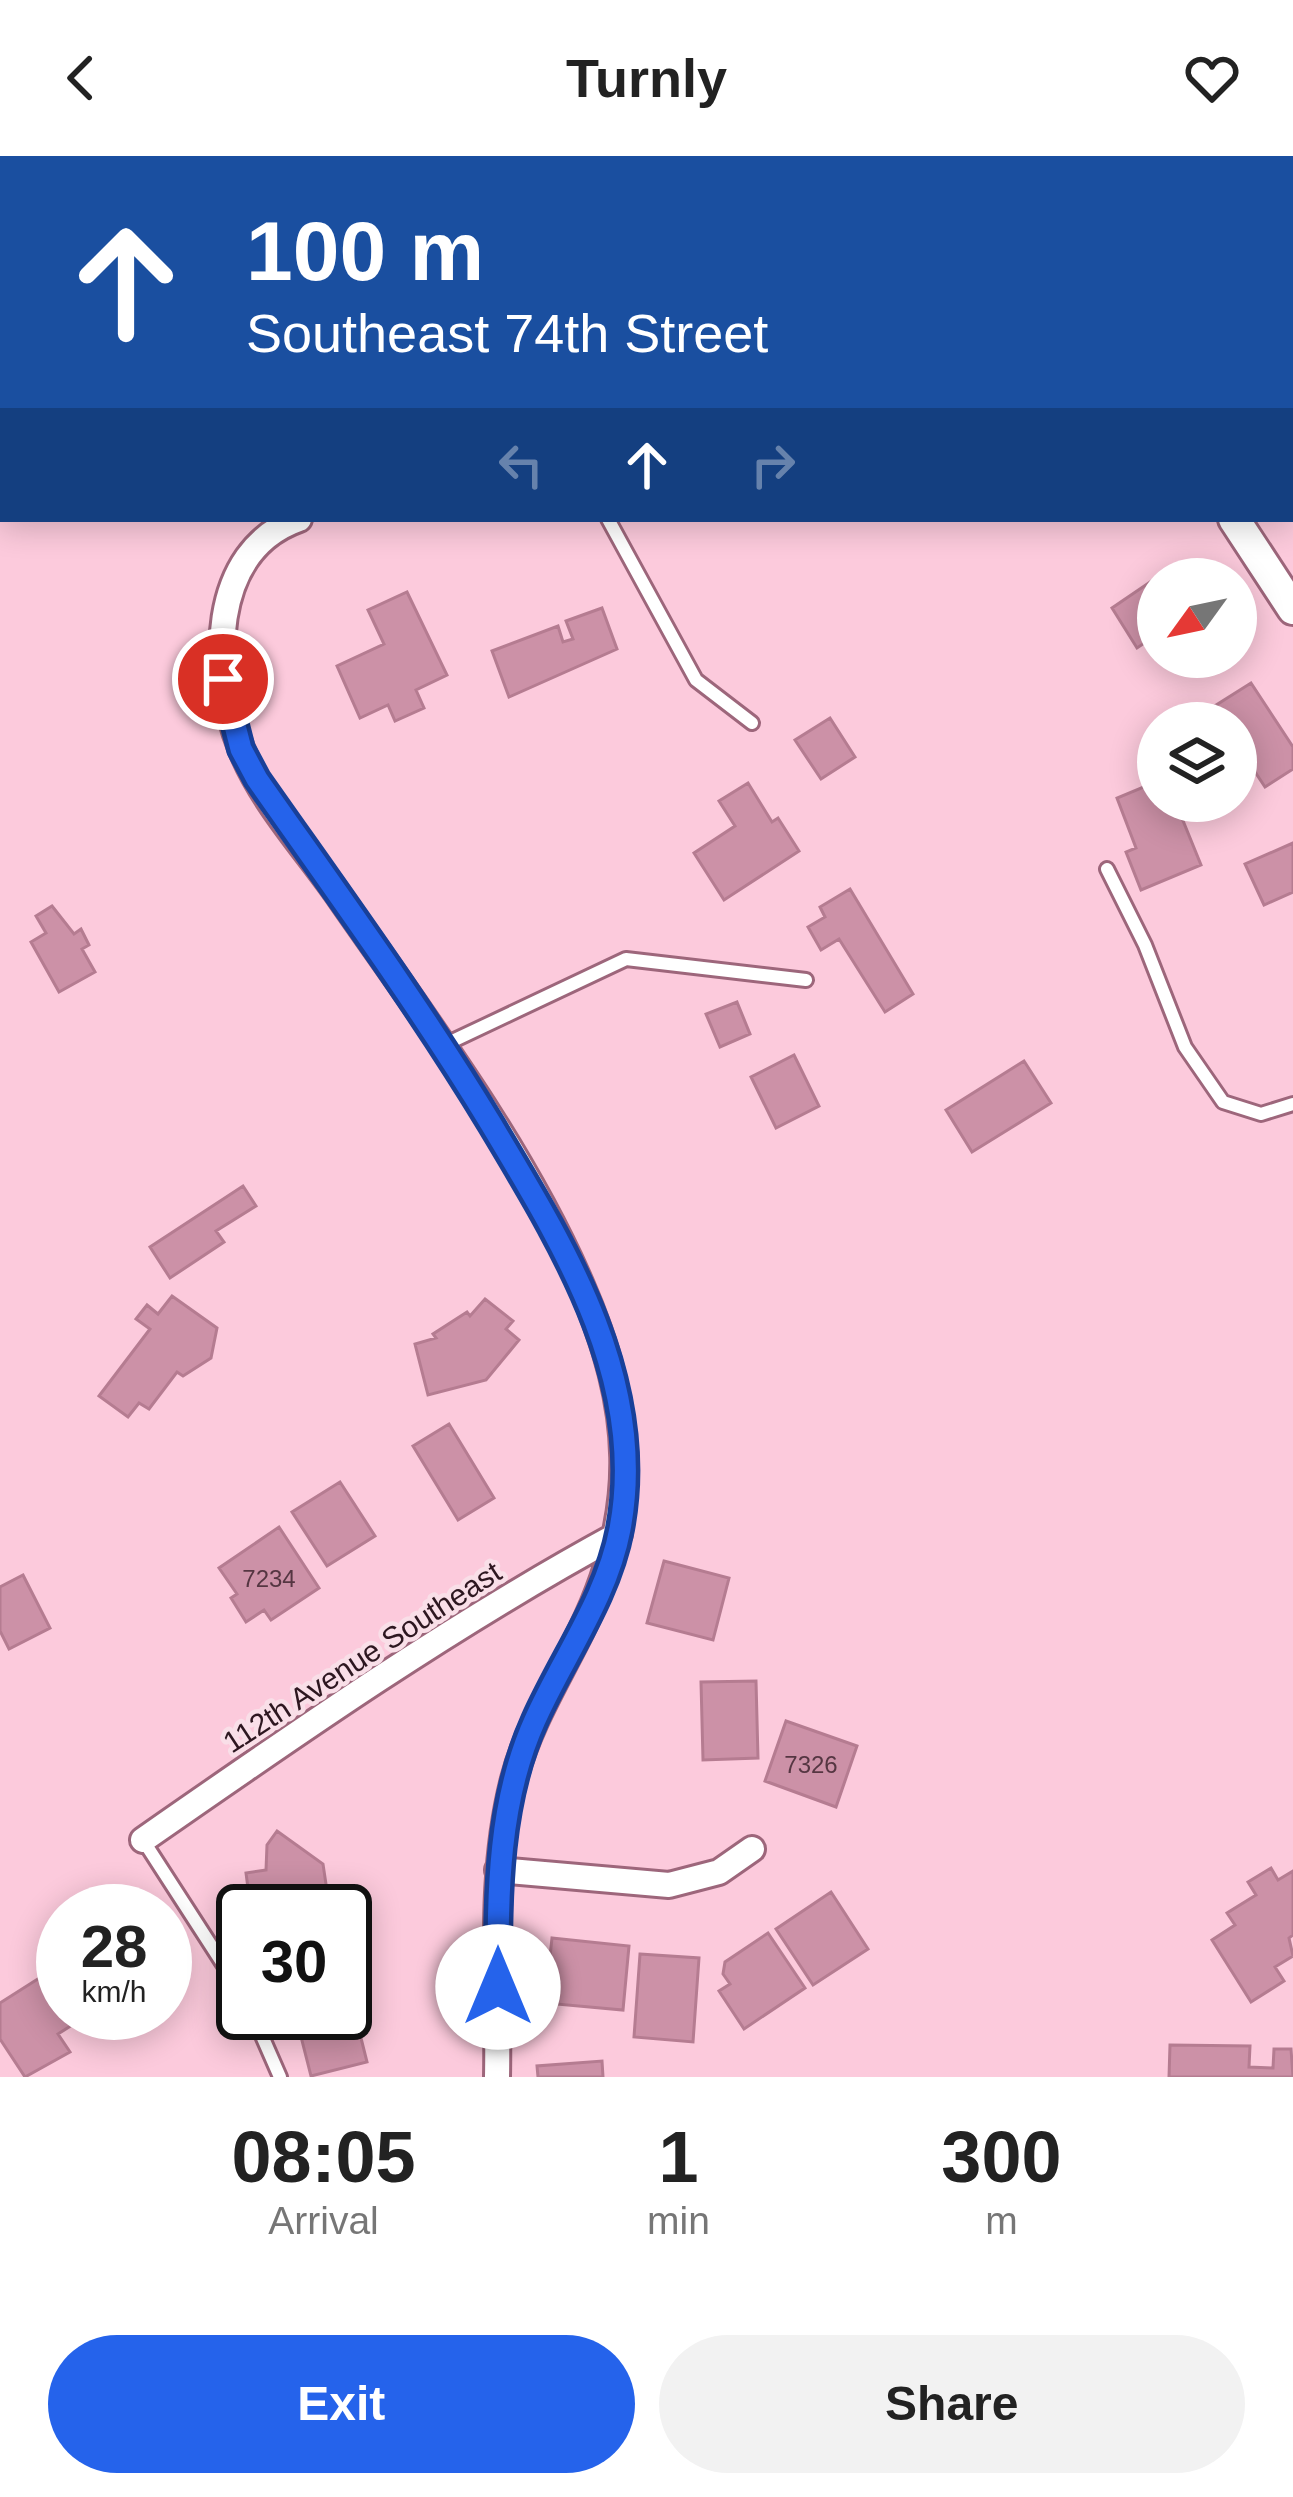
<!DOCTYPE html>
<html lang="en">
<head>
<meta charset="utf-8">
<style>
  body { margin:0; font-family:Helvetica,sans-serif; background:#f2f2f2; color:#222; height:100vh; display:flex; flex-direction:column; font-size:45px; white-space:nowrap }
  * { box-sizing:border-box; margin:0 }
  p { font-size:39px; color:#767676 }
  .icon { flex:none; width:66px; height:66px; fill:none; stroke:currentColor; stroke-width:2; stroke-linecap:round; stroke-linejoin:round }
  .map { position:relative; height:1921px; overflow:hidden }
  .panel { display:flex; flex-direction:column; background:#fff; flex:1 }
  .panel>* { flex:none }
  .guide { position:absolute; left:0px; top:0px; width:1293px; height:366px; box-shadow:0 6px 30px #0003; background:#1a4fa0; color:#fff; overflow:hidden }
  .needle { width:78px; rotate:237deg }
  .tools { position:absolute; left:1137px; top:402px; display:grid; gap:24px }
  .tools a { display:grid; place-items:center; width:120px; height:120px; border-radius:50%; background:#fff; box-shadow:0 6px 30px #0003; font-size:60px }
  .speed { position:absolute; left:36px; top:1728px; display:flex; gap:24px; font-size:60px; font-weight:700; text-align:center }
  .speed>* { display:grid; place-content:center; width:156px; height:156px; border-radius:50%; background:#fff; box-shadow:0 6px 30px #0003; line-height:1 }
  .speed small { font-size:30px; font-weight:400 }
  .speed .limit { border:6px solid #111; border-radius:18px; background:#fff; color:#111 }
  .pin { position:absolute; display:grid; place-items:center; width:102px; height:102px; color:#fff; margin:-51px; border:6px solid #fff; border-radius:50%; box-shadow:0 3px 12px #0007 }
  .me { position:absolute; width:132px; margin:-66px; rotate:0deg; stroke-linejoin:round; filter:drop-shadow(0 0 9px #0008) }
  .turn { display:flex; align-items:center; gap:42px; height:252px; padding:0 48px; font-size:54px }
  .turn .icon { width:156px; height:156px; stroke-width:2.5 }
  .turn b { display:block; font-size:84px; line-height:102px }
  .lanes { display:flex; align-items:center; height:114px; padding:0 48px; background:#0003; justify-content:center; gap:60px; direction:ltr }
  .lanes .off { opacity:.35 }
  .eta { display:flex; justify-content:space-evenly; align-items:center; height:204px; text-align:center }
  .eta b { font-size:72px; font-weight:600; line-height:84px }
  .cta { display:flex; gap:24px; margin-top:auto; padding:24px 48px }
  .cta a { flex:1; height:138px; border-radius:72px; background:#2563eb; color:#fff; font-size:48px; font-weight:600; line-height:138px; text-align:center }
  .cta a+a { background:#f2f2f2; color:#222 }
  header { display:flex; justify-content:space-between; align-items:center; height:156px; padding:0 48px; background:#fff; font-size:54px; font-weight:600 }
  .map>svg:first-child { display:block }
  .building { fill:#cc91a7; stroke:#b57c91; stroke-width:3 }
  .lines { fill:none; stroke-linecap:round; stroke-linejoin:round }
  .service-casing { stroke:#9d667b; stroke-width:18 }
  .minor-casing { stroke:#9d667b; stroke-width:30 }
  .tertiary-casing { stroke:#9d667b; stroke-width:36 }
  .service { stroke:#fff; stroke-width:12 }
  .minor { stroke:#fff; stroke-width:24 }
  .tertiary { stroke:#fff; stroke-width:30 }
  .route-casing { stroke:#184099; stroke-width:30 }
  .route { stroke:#2563eb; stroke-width:21 }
  .labels { text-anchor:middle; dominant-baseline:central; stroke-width:9; stroke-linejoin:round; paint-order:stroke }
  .number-label { font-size:24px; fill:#553642 }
  .street-label { font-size:30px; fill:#2d1720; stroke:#f9dfe8 }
</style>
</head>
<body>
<header><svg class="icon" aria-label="back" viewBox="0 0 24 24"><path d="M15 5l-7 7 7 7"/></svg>Turnly<svg class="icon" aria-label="heart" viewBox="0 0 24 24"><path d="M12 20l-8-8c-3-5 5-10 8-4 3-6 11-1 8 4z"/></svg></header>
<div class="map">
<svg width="1293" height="1921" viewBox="0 0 1293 1921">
  <rect width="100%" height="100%" fill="#fccadc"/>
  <path class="building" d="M1175,409L1184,423H1158V478L1137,492L1112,452Z
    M407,436L447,519L416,534L424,552L395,565L388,549L360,562L337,510L384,488L368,454Z
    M602,452L617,493L509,541L492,495L558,470L563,486L573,483L566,465Z
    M1251,527L1293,591V613L1265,631L1236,587V567H1223L1213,551Z
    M830,562L855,601L821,623L795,584Z
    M1158,625V645H1175L1201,709L1141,734L1126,696L1136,692L1117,642Z
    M748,627L772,666L778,662L799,695L724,744L694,697L735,670L719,645Z
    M1293,687V736L1264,749L1245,708Z
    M850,733L913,838L885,856L839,783L821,794L808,771L825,761L820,751Z
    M52,750L74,778L81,773L89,789L82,793L95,816L59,836L31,786L46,777L36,760Z
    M737,846L750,878L720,891L706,858Z
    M794,899L819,950L776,972L751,921Z
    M1024,905L1051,947L972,996L946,954Z
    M243,1030L256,1050L216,1075L224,1086L170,1122L150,1091Z
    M172,1140L217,1172L211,1202L183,1220L177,1216L149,1253L139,1247L128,1261L99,1240L150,1173L136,1163L147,1149L158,1158Z
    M485,1143L513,1165L506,1173L519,1184L486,1224L428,1239L415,1188L436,1182L433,1178L467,1156L470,1160Z
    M449,1268L494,1342L458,1364L413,1290Z
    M340,1326L375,1380L327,1410L292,1356Z
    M279,1371L319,1432L271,1464L264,1454L246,1466L231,1442L237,1438L219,1412Z
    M664,1405L729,1422L713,1484L647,1467Z
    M23,1419L50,1472L9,1493L0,1475V1431Z
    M756,1525L758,1602L703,1604L701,1526Z
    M786,1565L857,1590L836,1651L765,1625Z
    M277,1675L323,1708L330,1755H251L246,1717L266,1714L267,1689Z
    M1271,1712L1278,1724L1293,1715V1779L1289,1782L1293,1800L1275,1811L1284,1825L1251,1846L1212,1784L1235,1769L1227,1757L1256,1739L1248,1726Z
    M831,1736L868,1793L813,1829L776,1773Z
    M768,1777L805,1832L744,1873L719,1835L730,1828L723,1818L725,1806Z
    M552,1782L629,1790L623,1854L545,1847Z
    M640,1798L699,1802L693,1886L634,1881Z
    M63,1807V1857H91L58,1878L70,1896L25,1921L0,1883V1847Z
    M345,1818L367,1906L311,1920L295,1857H345Z
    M1170,1889L1250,1890L1249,1911L1273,1912L1274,1893H1291L1293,1921H1169Z
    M602,1905L603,1921H538L537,1910Z"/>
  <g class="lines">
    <defs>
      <path id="service" d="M608,363L696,524L752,567
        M1107,713L1145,789L1185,891L1223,946L1261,958L1293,948
        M444,889L626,803L806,824
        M143,1684L243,1839
        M252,1857L280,1921"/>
      <path id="minor" d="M1290,309L1293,307
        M299,363C208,395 211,517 241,592C262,646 308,695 341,743C425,864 521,991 580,1127C634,1250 641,1353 581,1475C557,1524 528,1570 514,1623C489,1720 499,1822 497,1921
        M143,1684C298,1576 453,1468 619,1378
        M498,1714L669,1729L719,1716L752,1693"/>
      <path id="tertiary" d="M1001,0L1003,3
        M1234,363L1293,453"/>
    </defs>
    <use href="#service" class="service-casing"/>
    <use href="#minor" class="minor-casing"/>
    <use href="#tertiary" class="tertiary-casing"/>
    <use href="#service" class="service"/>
    <use href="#minor" class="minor"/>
    <use href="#tertiary" class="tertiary"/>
  </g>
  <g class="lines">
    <defs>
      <path id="route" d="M223,523L241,593L257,623C337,737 419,849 491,968C564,1090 648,1225 620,1373C607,1442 563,1501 535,1564C497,1648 498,1740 498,1831"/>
    </defs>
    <use href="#route" class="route-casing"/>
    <use href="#route" class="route"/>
  </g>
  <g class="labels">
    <g class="number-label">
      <text x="269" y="1422">7234</text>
      <text x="811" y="1608">7326</text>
    </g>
    <g class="street-label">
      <text transform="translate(362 1501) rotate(-33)">112th Avenue Southeast</text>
    </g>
  </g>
</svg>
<div class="tools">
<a><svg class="needle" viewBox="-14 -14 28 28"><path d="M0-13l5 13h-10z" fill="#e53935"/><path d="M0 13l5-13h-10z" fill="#767676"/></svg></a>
<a><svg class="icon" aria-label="layers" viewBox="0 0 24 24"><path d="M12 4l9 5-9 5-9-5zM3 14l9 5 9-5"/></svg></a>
</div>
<div class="speed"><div>28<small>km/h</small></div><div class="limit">30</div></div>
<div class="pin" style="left:223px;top:523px;background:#d93025"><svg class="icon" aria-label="arrive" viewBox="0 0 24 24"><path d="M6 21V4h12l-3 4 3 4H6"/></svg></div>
<svg class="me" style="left:498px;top:1831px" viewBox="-20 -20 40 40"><circle r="19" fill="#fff"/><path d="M0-13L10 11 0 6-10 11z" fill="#2563eb"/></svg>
<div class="guide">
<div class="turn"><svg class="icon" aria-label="ahead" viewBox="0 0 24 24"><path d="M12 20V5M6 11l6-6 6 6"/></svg><div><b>100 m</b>Southeast 74th Street</div></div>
<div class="lanes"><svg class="icon off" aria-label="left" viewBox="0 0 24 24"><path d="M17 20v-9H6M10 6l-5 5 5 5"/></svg><svg class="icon" aria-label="ahead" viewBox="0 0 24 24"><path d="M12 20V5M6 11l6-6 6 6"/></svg><svg class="icon off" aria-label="right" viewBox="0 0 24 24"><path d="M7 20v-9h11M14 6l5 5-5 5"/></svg></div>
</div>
</div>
<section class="panel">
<div class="eta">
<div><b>08:05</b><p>Arrival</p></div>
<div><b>1</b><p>min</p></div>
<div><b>300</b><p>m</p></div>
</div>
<div class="cta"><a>Exit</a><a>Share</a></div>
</section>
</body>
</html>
